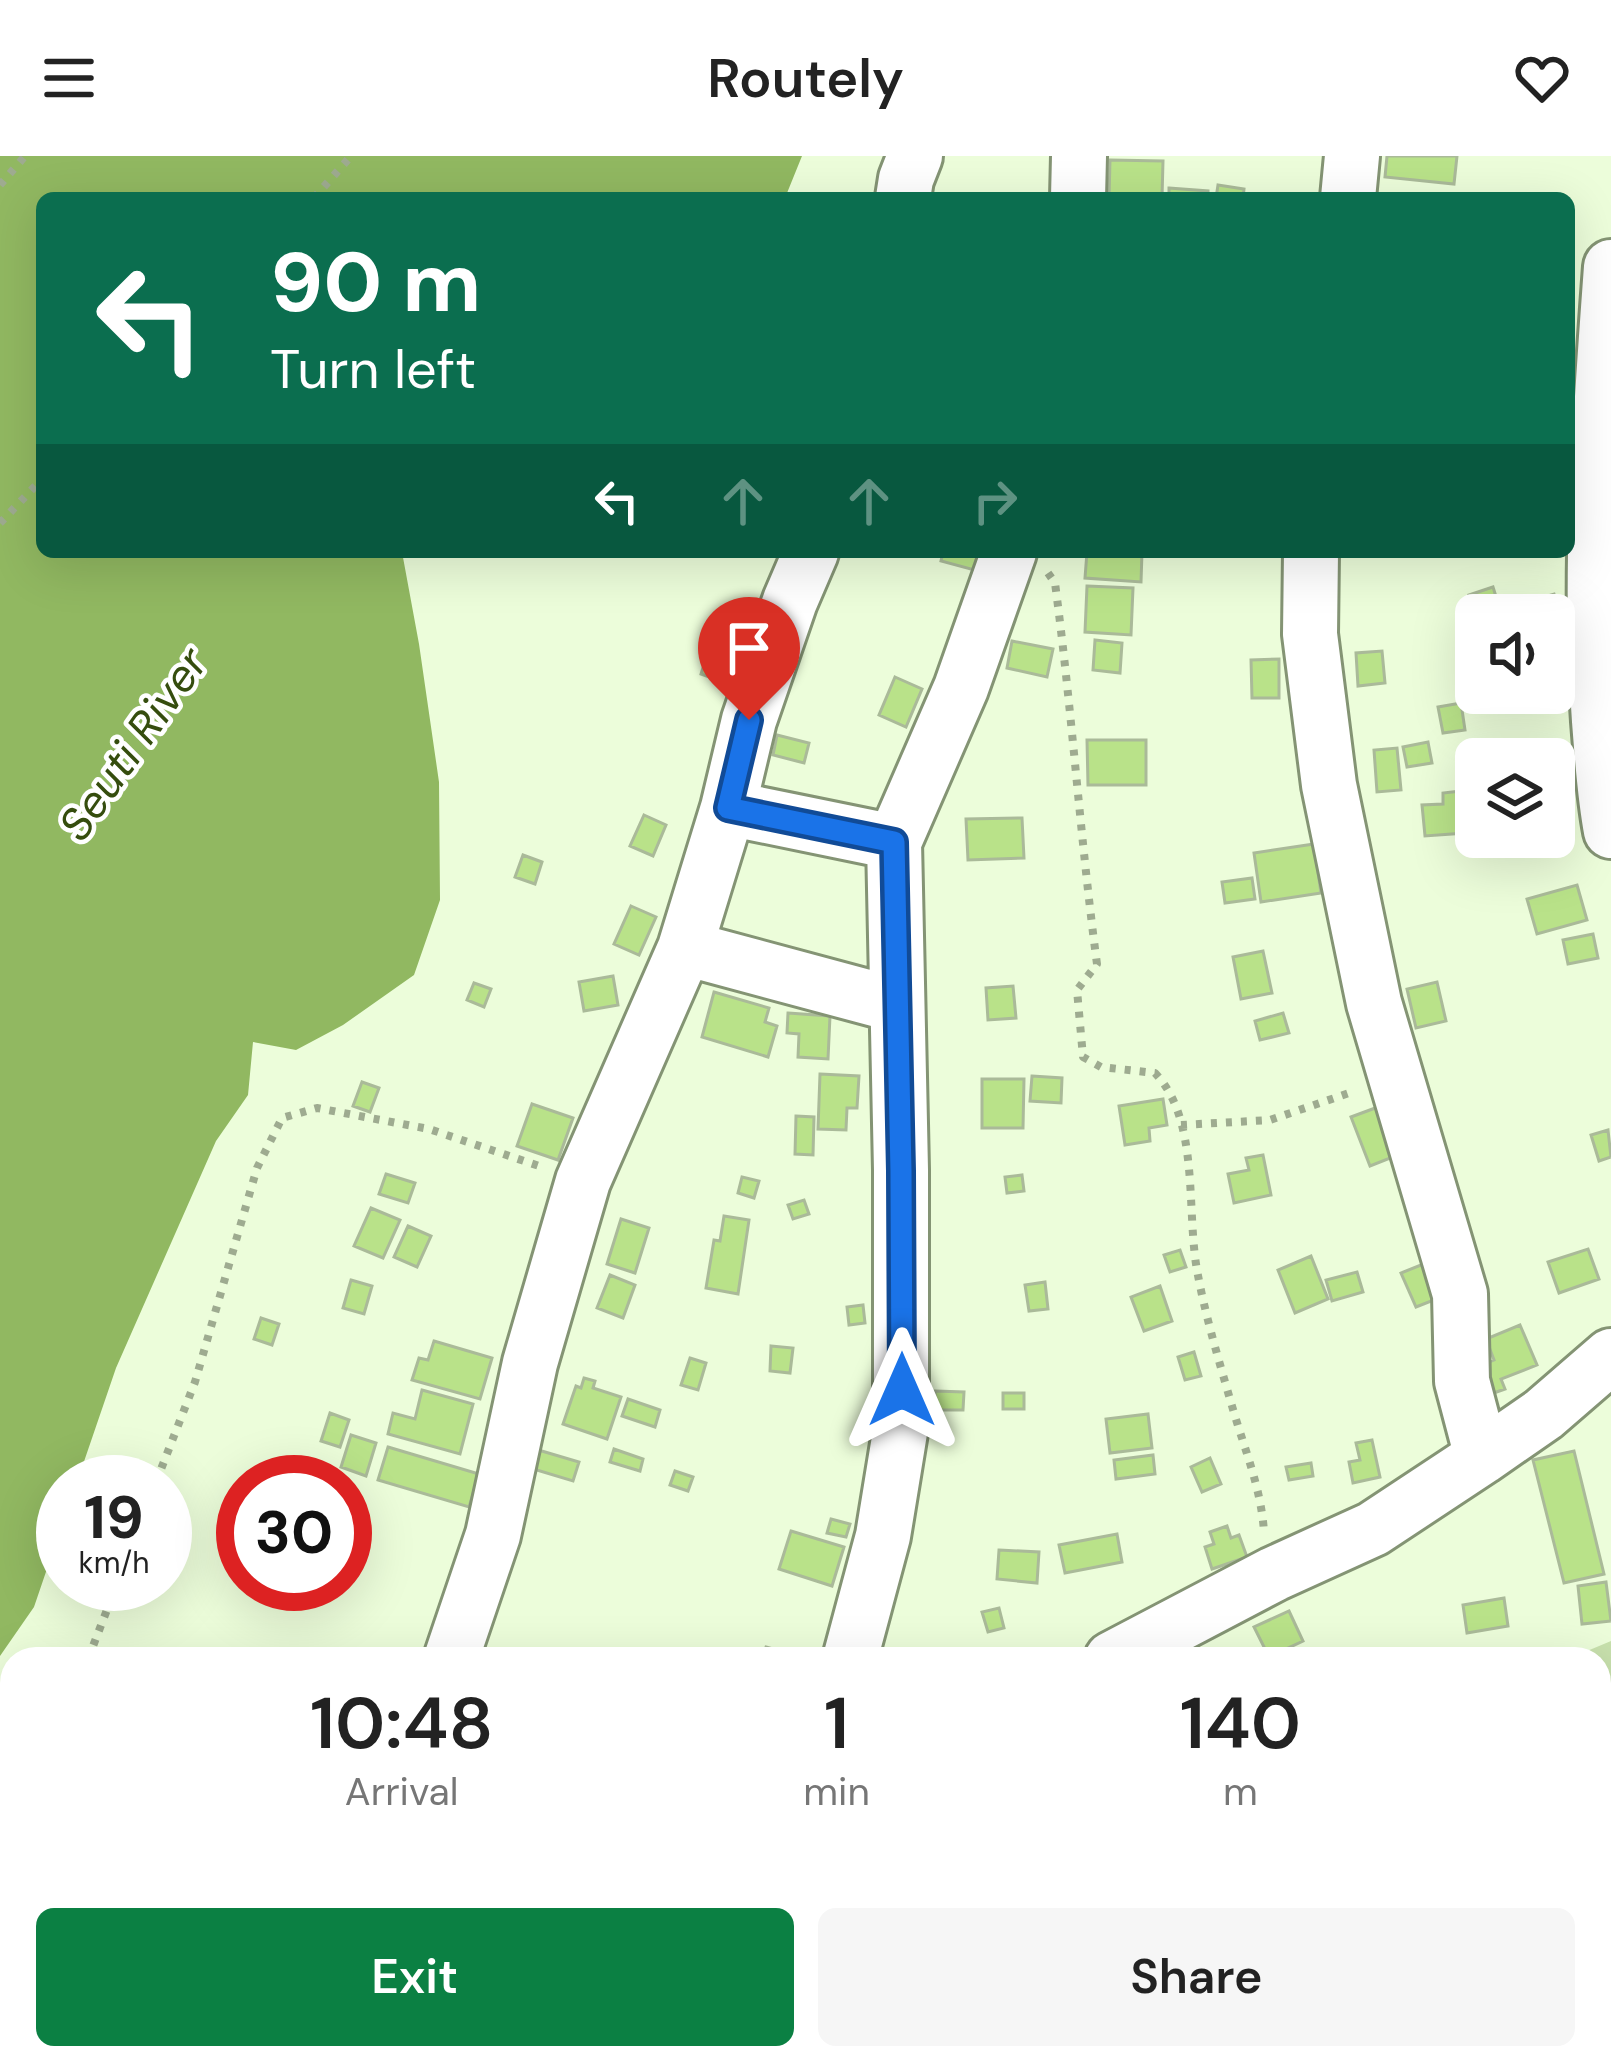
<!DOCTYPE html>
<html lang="en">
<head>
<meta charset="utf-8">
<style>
  body { margin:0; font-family:"DM Sans",sans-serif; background:#f6f6f6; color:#222; height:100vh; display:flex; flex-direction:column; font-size:45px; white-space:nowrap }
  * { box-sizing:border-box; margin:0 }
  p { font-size:39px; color:#767676 }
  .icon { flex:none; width:66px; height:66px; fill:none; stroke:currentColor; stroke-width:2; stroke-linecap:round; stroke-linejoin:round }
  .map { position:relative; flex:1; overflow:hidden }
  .side { position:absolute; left:0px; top:1491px; width:1611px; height:423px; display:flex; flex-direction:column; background:#fff; border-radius:36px 36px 0 0; box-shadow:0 12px 48px #0002 }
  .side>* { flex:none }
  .hud { position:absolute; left:36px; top:36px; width:1539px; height:366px; border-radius:18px; box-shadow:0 12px 48px #0002; background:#0b6e4f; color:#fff; overflow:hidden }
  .tools { position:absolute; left:1455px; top:438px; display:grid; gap:24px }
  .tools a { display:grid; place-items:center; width:120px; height:120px; border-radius:18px; background:#fff; box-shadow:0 12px 48px #0002; font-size:60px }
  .speed { position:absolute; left:36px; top:1299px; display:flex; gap:24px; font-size:60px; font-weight:700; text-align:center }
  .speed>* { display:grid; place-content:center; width:156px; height:156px; border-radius:50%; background:#fff; box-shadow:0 12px 48px #0002; line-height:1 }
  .speed small { font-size:30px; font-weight:400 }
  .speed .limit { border:18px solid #d22; background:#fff; color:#111 }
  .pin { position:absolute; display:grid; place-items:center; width:102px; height:102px; color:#fff; margin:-123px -51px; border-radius:50% 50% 50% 0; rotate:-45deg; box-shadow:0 0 12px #0007 }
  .pin .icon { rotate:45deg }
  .me { position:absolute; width:132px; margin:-66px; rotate:0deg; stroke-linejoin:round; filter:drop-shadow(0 0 9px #0008) }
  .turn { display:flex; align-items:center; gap:42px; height:252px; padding:0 36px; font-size:54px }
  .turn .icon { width:156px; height:156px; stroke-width:2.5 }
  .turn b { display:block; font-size:84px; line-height:102px }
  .lanes { display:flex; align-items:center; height:114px; padding:0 36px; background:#0003; justify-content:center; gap:60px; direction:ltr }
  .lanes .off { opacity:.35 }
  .eta { display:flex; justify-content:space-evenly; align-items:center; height:204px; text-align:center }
  .eta b { font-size:72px; font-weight:600; line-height:84px }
  .cta { display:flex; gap:24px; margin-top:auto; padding:24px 36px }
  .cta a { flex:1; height:138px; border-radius:18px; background:#0b8043; color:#fff; font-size:48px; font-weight:600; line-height:138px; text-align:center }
  .cta a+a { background:#f6f6f6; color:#222 }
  header { display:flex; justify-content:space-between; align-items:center; height:156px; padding:0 36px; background:#fff; font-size:54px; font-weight:600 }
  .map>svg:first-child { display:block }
  .green { fill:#c8e1ad }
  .water { fill:#91b861 }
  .building { fill:#b9e289; stroke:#aaba99; stroke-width:3 }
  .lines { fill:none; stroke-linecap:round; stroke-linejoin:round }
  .minor-casing { stroke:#849474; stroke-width:60 }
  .path { stroke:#9eab90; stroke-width:8; stroke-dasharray:6 9; stroke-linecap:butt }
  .minor { stroke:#fff; stroke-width:54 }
  .route-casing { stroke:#114b97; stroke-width:30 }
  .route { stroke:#1a73e8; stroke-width:21 }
  .labels { text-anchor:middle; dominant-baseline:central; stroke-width:9; stroke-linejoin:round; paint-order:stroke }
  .water-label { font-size:45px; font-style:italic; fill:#354d0e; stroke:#fff }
</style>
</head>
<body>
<header><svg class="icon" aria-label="menu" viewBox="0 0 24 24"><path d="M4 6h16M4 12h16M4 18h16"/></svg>Routely<svg class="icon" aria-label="heart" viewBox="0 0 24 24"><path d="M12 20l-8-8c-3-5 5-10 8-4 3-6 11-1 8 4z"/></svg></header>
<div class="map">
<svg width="1611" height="1913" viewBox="0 0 1611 1913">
  <rect width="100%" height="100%" fill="#ecfdda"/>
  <path class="green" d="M1611,1485V1683L1599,1686V1503H1568Z"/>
  <path class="water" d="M0,0H802L785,42H42V396H402L419,488L439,626L440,744L414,819L343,869L296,894L253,886L248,939L216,985L116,1212L77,1326H63V1366L34,1451L0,1500Z
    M1611,1683V1913H794L824,1902H1599V1686Z"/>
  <path class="building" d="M1387,0H1457L1454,28L1385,21Z
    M1110,4L1163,5L1162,42H1109Z
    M1218,29L1244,33L1243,42H1216Z
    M1169,32L1208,35V42H1169Z
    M943,396L982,398L978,415L941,405Z
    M1087,396H1142L1141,426L1085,422Z
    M1087,430L1133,432L1131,479L1085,476Z
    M1493,431L1498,447L1475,454L1469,439Z
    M1554,438L1564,470L1554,473V459H1517L1514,450Z
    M1464,461H1476V490H1465Z
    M1095,484L1122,487L1120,517L1093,514Z
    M1012,485L1053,493L1047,521L1007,512Z
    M711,486L743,497L732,529L701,518Z
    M1382,495L1385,527L1358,530L1356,497Z
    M1279,503V542H1252L1251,504Z
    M895,521L922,533L906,571L879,559Z
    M1461,547L1465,574L1443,577L1438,551Z
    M777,579L809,587L804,607L773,599Z
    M1087,584H1146V629H1088Z
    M1428,586L1432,607L1407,611L1403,591Z
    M1397,592L1401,634L1377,636L1374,594Z
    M1461,635L1465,677L1425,680L1422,649L1443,648V637Z
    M644,659L666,669L653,700L630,690Z
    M1022,662L1024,702L968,704L966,663Z
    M1314,688L1321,737L1261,746L1254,697Z
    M523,699L542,706L535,728L515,721Z
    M1252,722L1255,743L1225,747L1222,726Z
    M1577,729L1587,764L1537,778L1527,743Z
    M631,750L656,761L639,799L614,788Z
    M1593,778L1598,802L1568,808L1563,784Z
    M1263,795L1272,837L1241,843L1233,801Z
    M613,820L618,849L584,855L579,826Z
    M1437,826L1446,865L1416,872L1407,833Z
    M474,827L491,833L484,851L467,844Z
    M1013,830L1016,862L988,864L986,832Z
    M714,836L769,852L765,866L777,870L768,901L702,881Z
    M788,857L830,860L828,903L798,901L799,878L787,877Z
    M1283,857L1289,877L1260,884L1255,865Z
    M820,918L859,920L857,952H847L846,974L818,973Z
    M1032,920L1062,922L1061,947L1030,945Z
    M982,923H1024L1023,972H982Z
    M362,926L379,932L370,956L353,950Z
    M1163,943L1167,969L1149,972L1150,985L1125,989L1119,950Z
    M532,948L573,962L558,1004L517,990Z
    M1386,948L1394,968L1382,973L1393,1001L1370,1010L1351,961Z
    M796,960L814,961L813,999L795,998Z
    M1608,974L1611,1001L1599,1005L1591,979Z
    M1263,999L1271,1039L1234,1047L1228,1018L1249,1014L1246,1002Z
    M386,1018L415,1027L408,1047L379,1038Z
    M1022,1019L1024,1035L1007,1037L1005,1021Z
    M742,1021L759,1025L754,1042L738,1037Z
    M804,1044L809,1058L793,1063L788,1049Z
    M371,1052L400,1064L383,1102L354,1090Z
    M724,1060L749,1064L738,1138L706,1132L714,1084L720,1085Z
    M621,1063L649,1072L635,1117L607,1108Z
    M408,1070L431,1080L417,1111L394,1101Z
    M1588,1093L1599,1123L1559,1137L1548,1106Z
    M1180,1094L1186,1111L1170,1116L1164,1099Z
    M1311,1100L1328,1143L1295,1157L1278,1114Z
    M1431,1105L1441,1127L1429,1132L1434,1144L1416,1151L1401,1117Z
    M1357,1116L1363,1136L1332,1145L1326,1124Z
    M610,1119L635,1129L623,1162L597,1152Z
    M351,1124L372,1130L364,1158L343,1152Z
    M1045,1126L1048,1153L1029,1155L1025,1129Z
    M1160,1130L1172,1165L1144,1175L1131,1141Z
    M863,1149L865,1167L849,1169L847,1151Z
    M261,1162L279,1168L272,1189L254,1183Z
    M1520,1169L1537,1209L1501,1223L1505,1233L1488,1239L1477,1211L1494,1204L1486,1183Z
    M434,1185L492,1202L480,1243L412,1224L419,1202L428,1204Z
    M771,1190L793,1192L790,1217L770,1215Z
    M1194,1196L1201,1220L1185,1224L1178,1201Z
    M690,1202L706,1207L698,1234L681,1229Z
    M584,1222L595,1225L593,1232L621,1241L607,1283L563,1268L576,1230L581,1232Z
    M422,1234L473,1248L460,1298L388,1278L393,1257L415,1263Z
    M935,1235L964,1236L963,1254H935Z
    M1003,1237H1024V1253H1003Z
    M628,1243L660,1254L655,1271L622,1260Z
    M330,1257L349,1264L340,1291L321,1285Z
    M1148,1258L1152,1292L1110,1297L1106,1263Z
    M351,1279L376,1287L366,1320L341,1311Z
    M1372,1284L1380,1321L1353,1327L1349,1306L1360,1304L1356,1287Z
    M388,1291L479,1318L469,1351L378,1324Z
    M535,1293L579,1306L573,1325L530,1312Z
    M614,1293L643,1303L640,1315L610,1306Z
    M1574,1295L1604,1418L1564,1427L1533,1304Z
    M1153,1299L1155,1318L1116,1323L1114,1304Z
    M1210,1302L1221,1328L1202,1336L1191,1311Z
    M1311,1307L1313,1320L1289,1324L1286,1311Z
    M675,1315L693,1321L688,1335L670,1329Z
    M831,1363L850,1368L846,1381L827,1377Z
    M1227,1370L1231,1382L1239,1379L1247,1401L1212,1413L1205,1391L1214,1388L1210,1376Z
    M791,1375L844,1391L832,1430L779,1413Z
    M1117,1378L1122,1406L1065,1417L1059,1389Z
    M999,1394L1039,1396L1037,1427L997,1423Z
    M1606,1426L1611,1465L1582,1468L1578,1430Z
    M1504,1442L1508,1470L1467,1477L1463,1449Z
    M999,1452L1004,1472L988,1476L982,1456Z
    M1289,1455L1303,1485L1269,1501L1254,1471Z
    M766,1491L807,1503H762Z"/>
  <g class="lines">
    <defs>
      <path id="minor" d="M903,42L906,23L915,0
        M1078,42L1079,0
        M1348,42L1352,0
        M1611,111C1600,263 1588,413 1599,565C1602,602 1604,638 1611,675
        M1311,396L1310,478L1329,629L1374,847L1460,1138L1462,1225L1482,1301
        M728,652L894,686
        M685,792L897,849
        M451,1503L493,1379L530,1207L583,1025L685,792L728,652L749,564L790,445L811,396
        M850,1503L883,1380L901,1270V1014L894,686L961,532L1009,396
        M1112,1503L1274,1418L1373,1373L1482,1301L1544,1258L1611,1200
        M330,1913L333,1902"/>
    </defs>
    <use href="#minor" class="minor-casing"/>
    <path class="path" d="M0,29L25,0
      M314,42L351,0
      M0,367L42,323
      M1048,417L1055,427C1072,554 1080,681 1097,808L1077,834L1083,901L1101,911L1155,917C1200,964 1186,1053 1197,1114C1205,1159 1219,1205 1232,1250C1244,1292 1261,1331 1264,1376
      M1181,969L1270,964L1355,935
      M156,1326L195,1226L257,1012L282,962L317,952L429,973L542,1011
      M88,1503L117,1428
      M0,1661L12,1636
      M387,1913L399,1910L414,1902"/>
    <use href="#minor" class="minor"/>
  </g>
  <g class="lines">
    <defs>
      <path id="route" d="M749,564L728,652L894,686L901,1015L902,1234"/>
    </defs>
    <use href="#route" class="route-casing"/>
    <use href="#route" class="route"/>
  </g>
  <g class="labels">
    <g class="water-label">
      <text transform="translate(133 588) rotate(-55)">Seuti River</text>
    </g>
  </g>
</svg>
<div class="tools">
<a><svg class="icon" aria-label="sound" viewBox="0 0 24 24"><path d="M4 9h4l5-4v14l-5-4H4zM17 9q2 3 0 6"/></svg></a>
<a><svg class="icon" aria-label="layers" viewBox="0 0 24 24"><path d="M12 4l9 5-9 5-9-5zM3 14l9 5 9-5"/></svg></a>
</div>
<div class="speed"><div>19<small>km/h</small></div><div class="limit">30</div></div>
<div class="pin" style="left:749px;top:564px;background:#d93025"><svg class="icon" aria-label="arrive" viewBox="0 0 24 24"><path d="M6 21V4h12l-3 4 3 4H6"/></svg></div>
<svg class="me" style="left:902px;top:1234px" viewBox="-20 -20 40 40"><path d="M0-17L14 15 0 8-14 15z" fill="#1a73e8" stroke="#fff" stroke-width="4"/></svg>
<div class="hud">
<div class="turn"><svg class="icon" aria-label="left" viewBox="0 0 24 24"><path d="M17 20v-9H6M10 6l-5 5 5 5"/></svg><div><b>90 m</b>Turn left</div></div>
<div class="lanes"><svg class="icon" aria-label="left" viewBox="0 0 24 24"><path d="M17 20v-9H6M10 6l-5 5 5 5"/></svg><svg class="icon off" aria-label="ahead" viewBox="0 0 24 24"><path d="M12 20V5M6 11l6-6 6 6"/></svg><svg class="icon off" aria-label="ahead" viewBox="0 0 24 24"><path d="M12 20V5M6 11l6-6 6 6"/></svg><svg class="icon off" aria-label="right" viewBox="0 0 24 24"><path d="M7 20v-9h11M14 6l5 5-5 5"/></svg></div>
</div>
<section class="side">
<div class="eta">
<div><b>10:48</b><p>Arrival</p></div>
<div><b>1</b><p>min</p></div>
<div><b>140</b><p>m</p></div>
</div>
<div class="cta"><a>Exit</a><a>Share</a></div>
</section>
</div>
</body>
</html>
